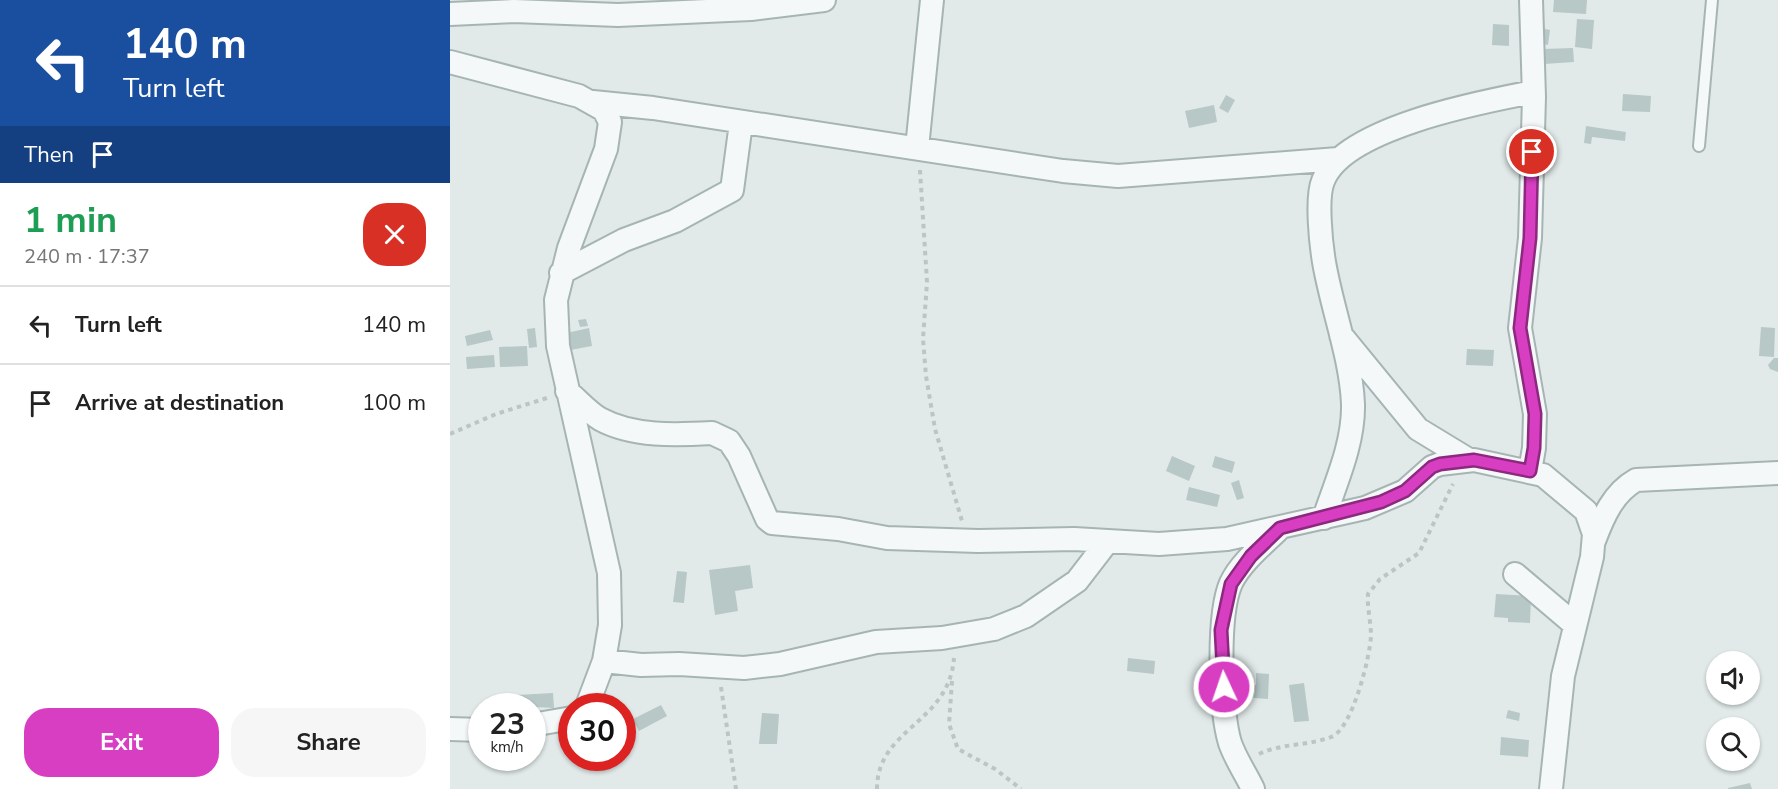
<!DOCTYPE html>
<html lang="en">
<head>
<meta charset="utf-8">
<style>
  body { margin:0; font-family:"Nunito Sans",sans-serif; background:#f6f6f6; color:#222; height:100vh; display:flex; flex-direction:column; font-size:22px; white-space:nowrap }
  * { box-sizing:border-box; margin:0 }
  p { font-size:20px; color:#767676 }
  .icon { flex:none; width:33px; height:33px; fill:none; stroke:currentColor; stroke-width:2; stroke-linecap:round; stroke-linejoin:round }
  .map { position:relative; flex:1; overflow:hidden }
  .details { display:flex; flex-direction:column; background:#fff; width:450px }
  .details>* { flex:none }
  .top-card { background:#1a4fa0; color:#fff; overflow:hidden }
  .tools { position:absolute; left:1256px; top:651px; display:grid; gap:12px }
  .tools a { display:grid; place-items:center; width:54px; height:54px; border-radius:50%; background:#fff; box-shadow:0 2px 4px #0004; font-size:30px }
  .speed { position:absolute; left:18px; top:693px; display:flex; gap:12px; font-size:30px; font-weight:700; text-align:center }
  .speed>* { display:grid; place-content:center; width:78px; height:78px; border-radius:50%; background:#fff; box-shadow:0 2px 4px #0004; line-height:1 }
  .speed small { font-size:15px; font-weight:400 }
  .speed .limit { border:9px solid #d22; background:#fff; color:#111 }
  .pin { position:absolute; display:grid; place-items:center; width:51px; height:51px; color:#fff; margin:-26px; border:3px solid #fff; border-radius:50%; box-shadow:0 2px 6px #0007 }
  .me { position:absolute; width:66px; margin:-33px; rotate:357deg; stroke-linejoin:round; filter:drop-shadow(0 0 4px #0008) }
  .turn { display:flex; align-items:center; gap:21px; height:126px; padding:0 24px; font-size:27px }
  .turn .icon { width:78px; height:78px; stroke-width:2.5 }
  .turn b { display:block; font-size:42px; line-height:51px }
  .then { display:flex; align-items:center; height:57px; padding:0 24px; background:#0003; gap:12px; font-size:22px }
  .round { display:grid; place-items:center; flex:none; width:63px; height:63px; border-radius:24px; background:#f6f6f6 }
  .summary { display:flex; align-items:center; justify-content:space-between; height:102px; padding:0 24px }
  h1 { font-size:36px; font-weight:700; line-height:45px; color:#1e9e55 }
  .primary-button { display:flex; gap:12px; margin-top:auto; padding:12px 24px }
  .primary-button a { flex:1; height:69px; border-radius:24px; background:#d73ec2; color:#fff; font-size:24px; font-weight:700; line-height:69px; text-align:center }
  .primary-button a+a { background:#f6f6f6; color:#222 }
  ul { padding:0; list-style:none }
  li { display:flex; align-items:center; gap:18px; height:78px; padding:0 24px; border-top:2px solid #e0e0e0 }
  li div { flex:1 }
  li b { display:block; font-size:22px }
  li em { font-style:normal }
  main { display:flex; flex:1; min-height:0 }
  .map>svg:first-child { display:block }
  .building { fill:#b7c8c6 }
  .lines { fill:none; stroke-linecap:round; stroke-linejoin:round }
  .lane-casing { stroke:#a6b5b3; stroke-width:14 }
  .street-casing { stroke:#a6b5b3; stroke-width:26 }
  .path { stroke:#bbc5c5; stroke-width:4; stroke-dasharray:4.5 4.5; stroke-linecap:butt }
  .lane { stroke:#f4f8f8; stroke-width:10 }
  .street { stroke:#f4f8f8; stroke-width:22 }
  .route-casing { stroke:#8c287e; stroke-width:15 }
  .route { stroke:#d73ec2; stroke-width:10 }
</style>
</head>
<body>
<main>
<section class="details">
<div class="top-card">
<div class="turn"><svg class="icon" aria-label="left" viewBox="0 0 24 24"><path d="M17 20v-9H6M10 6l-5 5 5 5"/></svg><div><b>140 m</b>Turn left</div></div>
<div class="then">Then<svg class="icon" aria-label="arrive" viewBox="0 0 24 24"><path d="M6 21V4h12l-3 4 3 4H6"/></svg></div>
</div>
<div class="summary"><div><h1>1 min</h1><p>240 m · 17:37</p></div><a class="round" style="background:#d93025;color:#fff"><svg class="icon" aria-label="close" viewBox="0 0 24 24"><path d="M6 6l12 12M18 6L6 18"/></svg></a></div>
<ul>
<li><svg class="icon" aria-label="left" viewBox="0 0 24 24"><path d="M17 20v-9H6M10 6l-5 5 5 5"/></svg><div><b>Turn left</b></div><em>140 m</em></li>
<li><svg class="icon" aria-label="arrive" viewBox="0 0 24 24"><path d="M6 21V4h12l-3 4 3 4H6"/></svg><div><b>Arrive at destination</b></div><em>100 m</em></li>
</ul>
<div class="primary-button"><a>Exit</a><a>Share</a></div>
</section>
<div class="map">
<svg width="1328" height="789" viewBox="0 0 1328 789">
  <rect width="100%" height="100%" fill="#e1eae9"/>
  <path class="building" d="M1104,0H1137L1136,14L1103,12Z
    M1127,19L1144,20L1142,49L1125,47Z
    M1043,24L1059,25V46L1042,45Z
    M1090,28L1100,30L1098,45L1088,43Z
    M1123,48L1124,62L1094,64L1093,49Z
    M1173,94L1201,96L1200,112L1172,111Z
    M776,95L785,100L778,113L769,108Z
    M764,105L767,122L739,128L735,111Z
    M1136,126L1176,132L1175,141L1142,137L1141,144L1134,143Z
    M136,319L138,326L130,327L128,320Z
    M1311,327L1325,328L1324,357L1309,356Z
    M85,328L87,347L79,348L77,329Z
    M139,328L142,346L115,351L112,334Z
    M40,330L43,340L17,346L15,336Z
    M77,346L78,366L50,367L49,347Z
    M1017,349L1044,350L1043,366L1016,365Z
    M44,355L45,367L17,369L16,357Z
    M1324,358H1328V372L1320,369L1318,365Z
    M722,456L745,466L739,481L716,471Z
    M765,456L785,462L782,473L762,467Z
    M789,480L794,498L787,500L781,483Z
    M739,487L770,495L767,507L736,500Z
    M300,565L303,588L285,591L288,611L265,615L259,570Z
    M227,571L237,572L234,603L223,602Z
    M1046,594L1081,596L1080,623L1058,622V618L1044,617Z
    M678,658L705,661L704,674L677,671Z
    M806,673L819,674L818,699L791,697V684L806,685Z
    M854,683L859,721L844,722L839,685Z
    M103,693L104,708L67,706V695Z
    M211,705L217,716L189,731L183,719Z
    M1058,710L1070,713L1069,721L1056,718Z
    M312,713L329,714L327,744H309Z
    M183,725L186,738L172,740V727Z
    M1051,737L1079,740L1078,757L1050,755Z
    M1300,783L1302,789H1278V788Z"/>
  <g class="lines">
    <defs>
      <path id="lane" d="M1249,146L1262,0"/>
      <path id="street" d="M0,14L64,11L168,15L301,9L374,0
        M0,62L129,96L154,110L160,122L156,149L119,248L106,300L108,346L159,573L160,625L154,661L137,706
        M143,102L203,108L613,171L668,176L888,159
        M467,148L482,0
        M111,273L174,240L225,221L282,190L291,123
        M891,335L968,429L1019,460
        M117,391C128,400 138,412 150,419C183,437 226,435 262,433L279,441L289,456L317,519L322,523L388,529L437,538L528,541L624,539L709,544L777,539L915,508L955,491L982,467L990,464L1024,460L1093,475L1136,511L1144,534L1142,557L1113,676L1101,789
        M1080,471L1084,448L1085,414L1070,328L1080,238L1084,97L1081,0
        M874,518C886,482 904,443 903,404C901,357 882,309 874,262C871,244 866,198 873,181C893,128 1031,102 1083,92
        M1144,541C1153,517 1163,493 1186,480L1328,473
        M1065,574L1124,624
        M154,661L191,665L229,664L294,668L330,664L426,642L492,638L544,629L576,616L627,581L657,542
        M82,725L122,718
        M0,729L32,730
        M803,789C796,774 786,760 780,743C770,710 767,615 781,583C791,562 813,545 830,528"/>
    </defs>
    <use href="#lane" class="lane-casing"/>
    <use href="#street" class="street-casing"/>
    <path class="path" d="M470,170L477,282L473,339L476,376L485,429L512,521
      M0,434L46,414L97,398
      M502,681L499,724L508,749L545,769L571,789
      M271,687L286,789
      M809,754C832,743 858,746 881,737C902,730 920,657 921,636C921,622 917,608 918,594L930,579L969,553L1003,484
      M427,789C427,728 499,724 504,658"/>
    <use href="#lane" class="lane"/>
    <use href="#street" class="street"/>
  </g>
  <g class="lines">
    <defs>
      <path id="route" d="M774,687L771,630L781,584L801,556L830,528L931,502L955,491L982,467L990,464L1024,460L1080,471L1084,448L1085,414L1070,328L1080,238L1082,152"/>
    </defs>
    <use href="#route" class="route-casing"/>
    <use href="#route" class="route"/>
  </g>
</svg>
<div class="tools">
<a><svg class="icon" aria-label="sound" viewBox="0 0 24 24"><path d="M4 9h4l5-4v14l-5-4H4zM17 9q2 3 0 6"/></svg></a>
<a><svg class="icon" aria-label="search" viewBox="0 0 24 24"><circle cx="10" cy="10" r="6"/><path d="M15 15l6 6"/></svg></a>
</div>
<div class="speed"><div>23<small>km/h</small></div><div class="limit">30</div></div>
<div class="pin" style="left:1082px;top:152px;background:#d93025"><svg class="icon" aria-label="arrive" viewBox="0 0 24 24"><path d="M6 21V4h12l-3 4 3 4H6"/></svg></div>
<svg class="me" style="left:774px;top:687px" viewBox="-20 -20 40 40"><circle r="17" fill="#d73ec2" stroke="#fff" stroke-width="3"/><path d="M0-11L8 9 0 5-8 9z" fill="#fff"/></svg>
</div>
</main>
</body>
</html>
